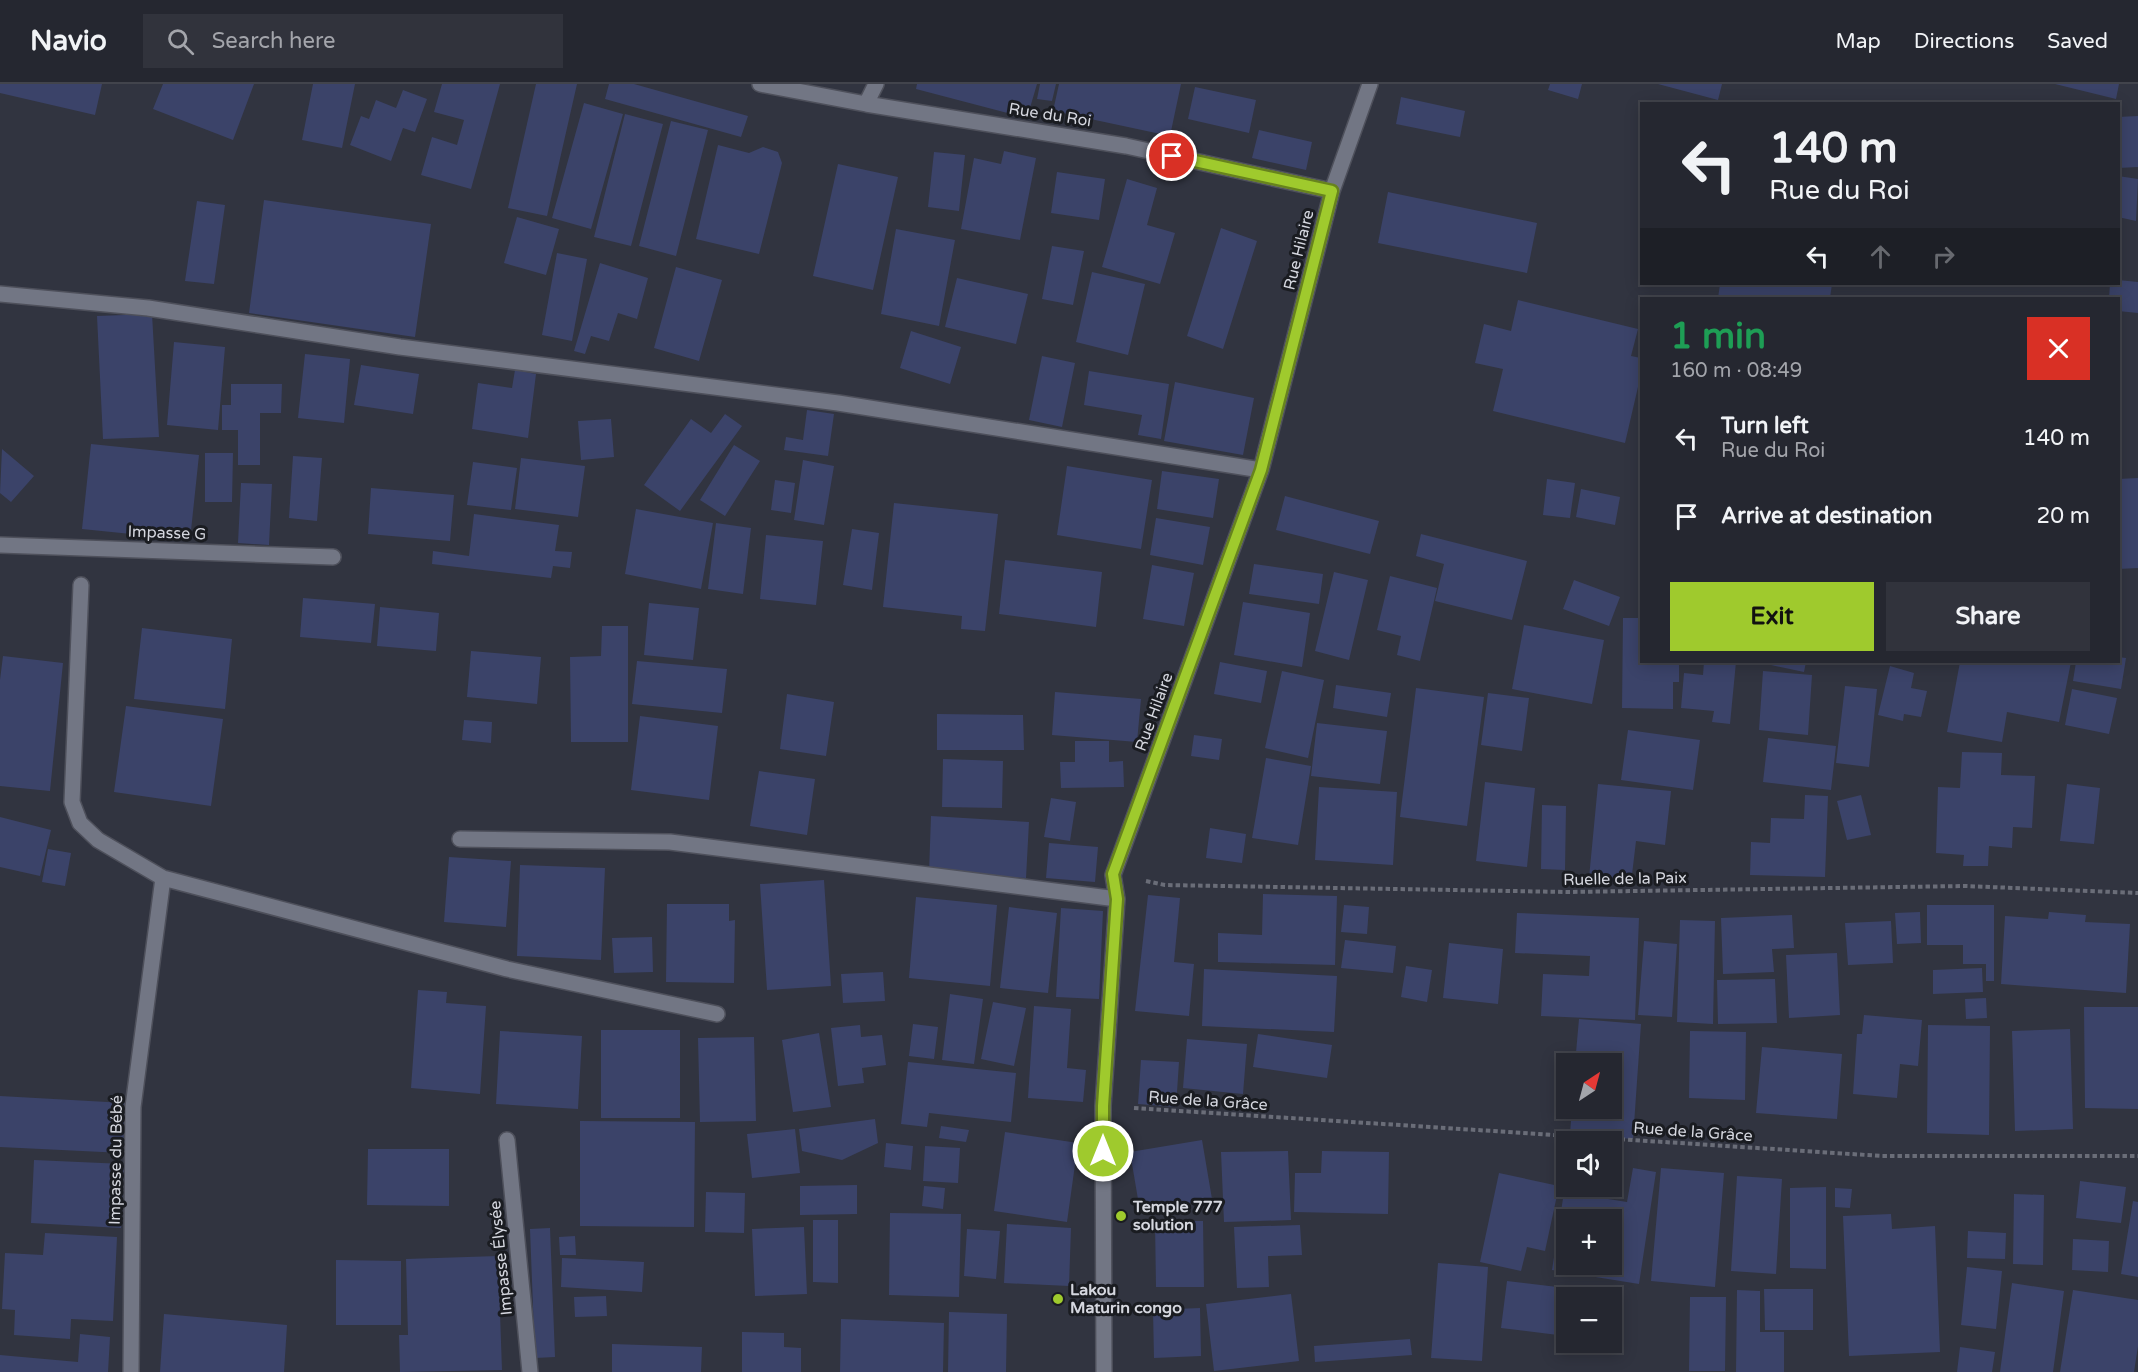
<!DOCTYPE html>
<html lang="en">
<head>
<meta charset="utf-8">
<style>
  body { margin:0; font-family:"Varela Round",sans-serif; background:#31333c; color:#f1f3f6; height:100vh; display:flex; flex-direction:column; font-size:22px; white-space:nowrap }
  * { box-sizing:border-box; margin:0 }
  p { font-size:20px; color:#a3a5ab }
  .icon { flex:none; width:33px; height:33px; fill:none; stroke:currentColor; stroke-width:2; stroke-linecap:round; stroke-linejoin:round }
  .map { position:relative; flex:1; overflow:hidden }
  .drawer { position:absolute; left:1640px; top:213px; width:480px; height:366px; display:flex; flex-direction:column; background:#252730; border-radius:0px; box-shadow:0 3px 15px #0003,0 0 0 2px #42444c }
  .drawer>* { flex:none }
  .top-card { position:absolute; left:1640px; top:18px; width:480px; height:183px; border-radius:0px; box-shadow:0 3px 15px #0003,0 0 0 2px #42444c; background:#252730; color:#f1f3f6; overflow:hidden }
  .needle { width:39px; rotate:36deg }
  .buttons { position:absolute; left:1556px; top:969px; display:grid; gap:12px }
  .buttons a { display:grid; place-items:center; width:66px; height:66px; border-radius:0px; background:#252730; box-shadow:0 3px 15px #0003,0 0 0 2px #42444c; font-size:30px }
  .pin { position:absolute; display:grid; place-items:center; width:51px; height:51px; color:#fff; margin:-26px; border:3px solid #fff; border-radius:50%; box-shadow:0 2px 6px #0007 }
  .me { position:absolute; width:66px; margin:-33px; rotate:0deg; stroke-linejoin:round; filter:drop-shadow(0 0 4px #0008) }
  .turn { display:flex; align-items:center; gap:21px; height:126px; padding:0 30px; font-size:27px }
  .turn .icon { width:78px; height:78px; stroke-width:2.5 }
  .turn b { display:block; font-size:42px; line-height:51px }
  .lanes { display:flex; align-items:center; height:57px; padding:0 30px; background:#0003; justify-content:center; gap:30px; direction:ltr }
  .lanes .off { opacity:.35 }
  .round { display:grid; place-items:center; flex:none; width:63px; height:63px; border-radius:0px; background:#31333c }
  .headline { display:flex; align-items:center; justify-content:space-between; height:102px; padding:0 30px }
  h1 { font-size:36px; font-weight:700; line-height:45px; color:#1e9e55 }
  .cta { display:flex; gap:12px; margin-top:auto; padding:12px 30px }
  .cta a { flex:1; height:69px; border-radius:0px; background:#9fca2d; color:#111; font-size:24px; font-weight:700; line-height:69px; text-align:center }
  .cta a+a { background:#31333c; color:#f1f3f6 }
  ul { padding:0; list-style:none }
  li { display:flex; align-items:center; gap:18px; height:78px; padding:0 30px }
  li div { flex:1 }
  li b { display:block; font-size:22px }
  li em { font-style:normal }
  header { display:flex; align-items:center; gap:36px; box-sizing:border-box; height:84px; padding:0 30px; background:#252730; border-bottom:2px solid #42444c }
  header strong { font-size:28px }
  nav { display:flex; gap:33px; margin-inline-start:auto; font-size:21px }
  .search { width:420px; height:54px; background:#31333c; display:flex; align-items:center; gap:15px; box-sizing:border-box; padding:0 21px; border-radius:0px; color:#a3a5ab; font-size:22px }
  .map>svg:first-child { display:block }
  .building { fill:#3b4369; fill-rule:evenodd }
  .lines { fill:none; stroke-linecap:round; stroke-linejoin:round }
  .minor-casing { stroke:#4e505b; stroke-width:18 }
  .path { stroke:#6a6d78; stroke-width:4; stroke-dasharray:4.5 3; stroke-linecap:butt }
  .minor { stroke:#727684; stroke-width:15 }
  .route-casing { stroke:#67831d; stroke-width:15 }
  .route { stroke:#9fca2d; stroke-width:10 }
  .poi-dot { fill:#9fca2d; stroke:#1a1c21; stroke-width:2 }
  .labels { text-anchor:middle; dominant-baseline:central; stroke-width:6; stroke-linejoin:round; paint-order:stroke }
  .street-label { font-size:16px; fill:#d5d7df; stroke:#1a1c21 }
  .poi-label { font-size:16px; font-weight:bold; fill:#d5d7df; stroke:#1a1c21; text-anchor:start }
</style>
</head>
<body>
<header>
<strong>Navio</strong>
<div class="search"><svg class="icon" aria-label="search" viewBox="0 0 24 24"><circle cx="10" cy="10" r="6"/><path d="M15 15l6 6"/></svg>Search here</div>
<nav><a>Map</a><a>Directions</a><a>Saved</a></nav>
</header>
<div class="map">
<svg width="2138" height="1288" viewBox="0 0 2138 1288">
  <rect width="100%" height="100%" fill="#313440"/>
  <path class="building" d="M0,0H102L95,31L0,9Z
    M163,0H254L233,56L153,25Z
    M313,0H355L342,64L302,56Z
    M442,0H500L471,105L421,91L432,53L457,61L464,36L434,28Z
    M536,0H577L547,132L508,124Z
    M609,0H634L748,32L741,53L605,15Z
    M917,0H1037L1027,34L916,5Z
    M1040,0H1056L1052,17L1037,15Z
    M1059,0H1181L1170,52L1053,27Z
    M1550,0H1582L1578,15L1548,6Z
    M1658,0H1722L1718,16Z
    M2055,0H2119L2116,15Z
    M1195,3L1256,16L1249,49L1188,35Z
    M403,6L427,15L415,48L403,44L391,77L350,61L361,32L369,35L376,16L396,24Z
    M1401,13L1465,27L1460,53L1396,40Z
    M584,19L623,30L591,145L552,134Z
    M625,30L663,40L631,162L594,153Z
    M2138,32V83L2118,84V33Z
    M671,37L708,46L676,172L639,162Z
    M1259,46L1312,58L1306,86L1252,74Z
    M718,61L749,69L763,63L778,68L782,79L759,170L696,155Z
    M1004,67L1036,74L1020,156L961,145L974,74L1001,80Z
    M934,68L965,71L959,127L928,123Z
    M838,80L898,93L873,206L813,192Z
    M1057,88L1105,95L1099,136L1051,129Z
    M2118,92L2138,95L2136,137L2118,133Z
    M1127,95L1157,104L1147,141L1175,149L1160,200L1102,183Z
    M1388,108L1537,139L1527,189L1378,159Z
    M264,116L431,140L415,253L249,229Z
    M197,117L225,121L214,200L185,197Z
    M517,133L559,145L546,191L504,179Z
    M1221,144L1257,157L1223,265L1187,252Z
    M896,145L955,156L939,242L881,230Z
    M1052,162L1084,167L1073,221L1042,215Z
    M557,169L587,175L572,257L542,251Z
    M600,179L648,194L637,235L618,229L609,257L591,252L585,270L574,267Z
    M676,183L722,196L699,277L654,264Z
    M1092,188L1145,200L1128,271L1076,258Z
    M957,194L1028,210L1016,260L945,243Z
    M2118,196L2138,198V229L2118,227V214H2109L2110,200H2118Z
    M1720,200H1832L1830,214H1718Z
    M1518,216L1638,245L1631,272L1641,274V290L1625,359L1493,327L1503,285L1475,279L1484,240L1511,247Z
    M152,230L159,353L103,355L97,232Z
    M911,247L961,263L950,300L900,284Z
    M174,258L225,263L218,346L167,341Z
    M305,270L350,275L344,339L298,334Z
    M1042,272L1075,279L1062,343L1029,336Z
    M361,281L419,290L413,330L354,321Z
    M515,286L536,290L528,354L472,345L478,299L512,304Z
    M1089,287L1169,300L1161,355L1138,351L1142,331L1084,321Z
    M1175,298L1254,314L1243,371L1164,357Z
    M231,300H282L281,329H260V381H238V346H222V321H231Z
    M807,326L834,330L828,372L784,366L786,353L803,356Z
    M725,330L742,342L680,427L644,401L691,335L711,349Z
    M611,335L614,373L581,376L578,337Z
    M91,360L199,371L190,456L82,445Z
    M734,361L760,377L725,432L700,416Z
    M2,365L34,392L11,418L0,409Z
    M205,369H233L232,418H205Z
    M293,372L322,374L317,437L289,434Z
    M521,374L585,382L578,433L515,425Z
    M803,376L834,382L824,441L794,436Z
    M473,378L517,384L511,426L467,421Z
    M1067,382L1152,396L1141,465L1057,451Z
    M1162,387L1219,395L1213,434L1157,425Z
    M2138,394V484L2118,485V395Z
    M1547,395L1575,399L1570,434L1543,431Z
    M775,396L795,399L791,429L771,426Z
    M241,399L272,400L269,461L238,459Z
    M371,404L454,411L450,457L368,450Z
    M1581,405L1620,413L1615,441L1576,433Z
    M1285,412L1379,437L1370,470L1276,446Z
    M894,419L998,430L985,547L961,545L962,532L883,523Z
    M636,425L713,439L701,505L625,490Z
    M474,430L559,441L555,467L572,468L570,484L553,482L551,494L432,480L433,467L469,472Z
    M1156,434L1210,443L1203,481L1150,471Z
    M716,439L751,444L743,510L708,505Z
    M852,445L879,449L872,506L843,501Z
    M1421,450L1527,477L1512,536L1435,517L1444,480L1416,472Z
    M766,451L823,457L816,521L760,515Z
    M1005,476L1102,488L1096,543L999,530Z
    M1254,480L1323,490L1319,520L1249,510Z
    M1152,481L1194,489L1184,542L1143,535Z
    M1334,488L1368,496L1349,576L1315,567Z
    M1390,492L1437,504L1420,577L1397,571L1401,552L1377,546Z
    M1574,496L1620,513L1609,542L1563,525Z
    M303,514L375,520L371,559L300,553Z
    M1243,518L1310,529L1302,583L1234,571Z
    M649,519L699,524L693,576L644,571Z
    M380,523L439,529L436,567L377,562Z
    M1623,534H1641V578H1679V598H1673V625L1622,624Z
    M1524,541L1604,556L1592,620L1512,605Z
    M602,542H628V658H571L570,573L601,572Z
    M142,544L232,555L225,625L134,615Z
    M471,567L541,573L537,620L467,613Z
    M3,572L63,579L50,707L0,702V596Z
    M2118,573L2126,574L2121,605L2073,597L2076,578H2118Z
    M637,577L727,585L722,629L632,620Z
    M1220,578L1267,587L1261,619L1214,610Z
    M1704,578H1736L1730,640L1712,638L1714,627L1681,624L1684,589L1703,591Z
    M1772,578H1806L1804,588L1771,581Z
    M1960,578H2071L2059,638L2007,628L2002,658L1947,648Z
    M1890,582L1914,589L1911,604L1927,607L1921,633L1904,630L1903,637L1878,631Z
    M1282,587L1324,596L1308,674L1265,664Z
    M1763,587L1812,591L1808,651L1759,646Z
    M1336,601L1391,609L1387,633L1333,624Z
    M1845,602L1877,605L1869,683L1836,679Z
    M1416,604L1484,613L1467,742L1400,733Z
    M2072,605L2117,614L2109,650L2065,641Z
    M1055,608L1141,615L1137,658L1052,651Z
    M1488,609L1529,614L1522,667L1481,661Z
    M787,610L834,618L826,672L780,665Z
    M126,622L223,635L211,722L114,708Z
    M937,630L1023,631L1024,666H937Z
    M640,632L718,642L709,716L631,706Z
    M464,636L492,638L491,659L462,656Z
    M1317,639L1387,647L1380,700L1311,692Z
    M1628,646L1700,656L1693,706L1621,696Z
    M1194,651L1222,655L1219,676L1191,672Z
    M1768,654L1836,662L1831,706L1763,698Z
    M1075,657H1109V678L1123,677L1124,703L1061,704L1060,678H1075Z
    M1962,668L2002,669L2001,691L2035,692L2032,744L2013,743L2012,764L1989,762L1988,782H1963L1964,771L1936,769L1938,703L1960,704Z
    M1266,674L1311,682L1298,761L1252,754Z
    M943,675L1003,677L1002,724L942,723Z
    M759,687L815,695L807,751L750,742Z
    M1485,698L1535,704L1527,783L1476,777Z
    M1598,700L1671,707L1665,761L1636,757L1631,799L1589,794Z
    M2067,700L2100,704L2094,760L2060,757Z
    M1319,703L1397,708L1393,781L1315,776Z
    M1805,711L1828,712L1825,793L1750,791L1751,758L1770,759L1771,734L1804,735Z
    M1861,711L1871,751L1847,756L1837,717Z
    M1051,714L1076,718L1070,757L1044,753Z
    M1542,721L1566,722L1565,786L1541,785Z
    M931,732L1029,738L1026,794L929,789Z
    M0,733L51,746L40,792L0,783Z
    M1210,744L1246,750L1242,779L1206,774Z
    M1049,759L1098,763L1095,798L1046,794Z
    M48,765L71,769L65,802L42,798Z
    M449,773L511,777L506,843L444,838Z
    M520,781L605,784L601,876L517,872Z
    M824,796L831,902L767,906L760,800Z
    M1263,810L1337,812L1335,881L1218,878V849L1262,851Z
    M1148,811L1180,814L1174,878L1194,880L1189,932L1135,927Z
    M916,813L997,821L990,902L909,894Z
    M667,820H729V837L735,836L734,899L666,898Z
    M1344,821L1369,823L1367,850L1341,848Z
    M1927,821H1994V897H1986V880H1963V861H1927Z
    M1009,823L1057,829L1048,909L1000,904Z
    M1061,824L1103,827L1099,915L1056,913Z
    M1920,828L1921,859L1897,860L1895,829Z
    M2049,828L2086,831L2085,838L2130,840L2126,909L2001,900L2005,832L2048,835Z
    M1517,829L1639,834L1635,936L1541,932L1543,890L1589,892L1590,872L1515,869Z
    M1792,831L1794,864L1772,865L1774,888L1723,890L1721,834Z
    M1680,836L1715,837L1713,940L1677,938Z
    M1891,837L1893,879L1848,881L1845,839Z
    M652,853L653,888L614,889L612,854Z
    M1345,856L1396,862L1393,889L1341,884Z
    M1644,857L1677,860L1672,933L1638,931Z
    M1449,859L1503,865L1498,920L1443,914Z
    M1837,869L1840,931L1789,934L1786,871Z
    M1406,882L1432,886L1427,918L1401,913Z
    M1982,884L1983,908L1933,910V886Z
    M1204,885L1337,892L1334,948L1202,942Z
    M883,888L885,917L843,919L841,890Z
    M1775,895L1777,939L1718,940L1717,896Z
    M418,906L447,908L446,919L486,922L480,1010L411,1004Z
    M950,910L983,915L974,980L942,976Z
    M1986,914L1987,934L1966,935L1965,915Z
    M993,918L1026,924L1014,982L981,975Z
    M1034,922L1071,925L1067,984L1086,986L1083,1018L1028,1014Z
    M2084,923H2138V1025L2085,1024Z
    M1864,931L1922,936L1918,982L1900,980L1897,1014L1853,1010L1857,950H1862Z
    M1579,935L1641,940L1633,1055L1570,1050L1572,1024H1611V980H1575Z
    M913,940L938,943L934,975L909,972Z
    M860,941L861,953L882,951L886,981L862,984L864,999L838,1002L831,944Z
    M1928,941L1990,942L1989,1051L1927,1049Z
    M2070,945L2073,1045L2015,1047L2012,947Z
    M601,946H680V1034H601Z
    M500,947L582,952L578,1025L496,1020Z
    M1690,947L1746,948L1745,1016L1689,1014Z
    M819,949L831,1023L793,1028L782,956Z
    M1258,950L1332,961L1327,994L1253,983Z
    M754,953L756,1037L700,1038L698,954Z
    M1187,955L1247,960L1243,1010L1183,1004Z
    M1762,963L1842,970L1837,1035L1756,1029Z
    M1141,976L1179,978L1176,1023L1138,1020Z
    M908,978L1016,989L1011,1038L929,1029L927,1043L901,1040Z
    M0,1012L125,1019L123,1069L0,1063Z
    M875,1035L878,1059L842,1076L802,1067L799,1045Z
    M580,1037L695,1038L694,1143L580,1142Z
    M941,1042L969,1046L966,1058L939,1054Z
    M795,1045L800,1089L752,1094L747,1050Z
    M1005,1048L1078,1059L1067,1138L994,1127Z
    M1202,1056L1212,1115L1140,1127L1130,1068Z
    M886,1059L913,1062L911,1086L884,1083Z
    M925,1062L960,1064L958,1099L923,1097Z
    M368,1065H449V1122L367,1121Z
    M1288,1067L1291,1136L1224,1138L1221,1068Z
    M1322,1067L1389,1068L1388,1130L1294,1128L1295,1089H1321Z
    M34,1076L124,1080L121,1144L31,1139Z
    M1633,1084L1656,1088L1639,1200L1552,1186L1564,1108L1627,1118ZM1566,1136H1611V1180H1566Z
    M1661,1084L1724,1089L1715,1203L1651,1197Z
    M1499,1089L1559,1102L1545,1167L1527,1163L1521,1187L1480,1178Z
    M1737,1092L1782,1095L1776,1190L1731,1187Z
    M2080,1097L2126,1103L2121,1139L2076,1134Z
    M857,1101V1130L800,1131V1102Z
    M924,1102L945,1104L943,1125L922,1122Z
    M1826,1103V1185L1790,1184V1104Z
    M1835,1104L1852,1105L1850,1124L1835,1123Z
    M706,1108L745,1109L744,1149L705,1148Z
    M2014,1110L2044,1111L2043,1181L2013,1180Z
    M2133,1117L2138,1118V1193L2121,1190Z
    M890,1129L961,1130L959,1213L889,1211Z
    M1891,1130L1892,1145L1935,1142L1940,1268L1849,1272L1843,1132Z
    M813,1136H838V1199L813,1198Z
    M1155,1137H1203L1204,1203H1156Z
    M1007,1140L1071,1144L1069,1202L1004,1199Z
    M1300,1141L1302,1171L1268,1172L1269,1203L1237,1204L1234,1143Z
    M804,1143L807,1210L755,1212L752,1145Z
    M550,1144L555,1273L535,1274L530,1145Z
    M967,1145L1000,1147L996,1195L964,1192Z
    M1968,1147L2006,1149L2005,1175L1967,1174Z
    M45,1149L117,1153L113,1237L71,1235L70,1255L14,1251L15,1226L2,1225L5,1169L43,1171Z
    M575,1152L576,1171H560L559,1153Z
    M2073,1155L2109,1157L2108,1188L2072,1186Z
    M498,1172L502,1286L400,1288L399,1251H408L406,1175Z
    M562,1174L644,1178L642,1208L561,1203Z
    M336,1176L401,1177V1241H336Z
    M1438,1179L1488,1183L1482,1277L1431,1274Z
    M1967,1183L2002,1187L1996,1245L1961,1241Z
    M1507,1197L1624,1211L1618,1258H1611V1214H1566V1252L1501,1244Z
    M2012,1199L2064,1207L2053,1288H2000Z
    M1764,1205H1813V1246H1765Z
    M1737,1206L1760,1207V1248H1784V1288H1736Z
    M2073,1206L2138,1216V1262L2134,1288H2060Z
    M1291,1210L1299,1277L1214,1287L1206,1220Z
    M606,1212L607,1232L575,1233L574,1213Z
    M1690,1213H1726L1725,1287H1689Z
    M1200,1224L1201,1272L1154,1274L1153,1226Z
    M949,1228L1007,1230L1006,1288H948Z
    M164,1230L287,1241L284,1288H160Z
    M841,1235L944,1239L943,1288H840Z
    M742,1248L784,1249V1263L801,1264V1288H742Z
    M80,1250L110,1253L108,1288H0V1271L78,1278Z
    M1410,1255L1412,1271L1315,1278L1314,1262Z
    M612,1260L702,1263L701,1288H612Z
    M1960,1263L1995,1268L1992,1288H1957Z"/>
  <g class="lines">
    <defs>
      <path id="minor" d="M760,0L866,20L1126,62L1332,107
        M866,20L876,0
        M0,210L148,224L400,263L838,319L1261,386
        M0,461L333,473
        M81,501L72,718L80,739L98,756L163,794L507,885L717,930
        M460,755L670,758L1117,815
        M507,1056L530,1288
        M131,1288L133,1023L163,794
        M1104,1288L1103,1022L1117,815L1113,791L1261,386L1332,107L1370,0"/>
    </defs>
    <use href="#minor" class="minor-casing"/>
    <path class="path" d="M1146,797L1165,801L1568,808L1965,802L2138,809
      M1134,1024L1882,1072H2138"/>
    <use href="#minor" class="minor"/>
  </g>
  <g class="lines">
    <defs>
      <path id="route" d="M1103,1067V1022L1117,815L1113,790L1261,386L1332,107L1172,72"/>
    </defs>
    <use href="#route" class="route-casing"/>
    <use href="#route" class="route"/>
  </g>
  <g class="poi-dot">
    <circle cx="1121" cy="1132" r="6"/>
    <circle cx="1058" cy="1215" r="6"/>
  </g>
  <g class="labels">
    <g class="street-label">
      <text transform="translate(1050 31) rotate(9)">Rue du Roi</text>
      <text transform="translate(1299 166) rotate(-76)">Rue Hilaire</text>
      <text transform="translate(167 449) rotate(2)">Impasse G</text>
      <text transform="translate(1154 628) rotate(-70)">Rue Hilaire</text>
      <text transform="translate(1625 795) rotate(-1)">Ruelle de la Paix</text>
      <text transform="translate(1208 1017) rotate(4)">Rue de la Grâce</text>
      <text transform="translate(1693 1048) rotate(4)">Rue de la Grâce</text>
      <text transform="translate(116 1076) rotate(-89)">Impasse du Bébé</text>
      <text transform="translate(501 1174) rotate(-96)">Impasse Élysée</text>
    </g>
    <g class="poi-label">
      <text x="1133" y="1123">Temple 777<tspan x="1133" dy="18">solution</tspan></text>
      <text x="1070" y="1206">Lakou<tspan x="1070" dy="18">Maturin congo</tspan></text>
    </g>
  </g>
</svg>
<div class="buttons">
<a><svg class="needle" viewBox="-14 -14 28 28"><path d="M0-13l5 13h-10z" fill="#e53935"/><path d="M0 13l5-13h-10z" fill="#a3a5ab"/></svg></a>
<a><svg class="icon" aria-label="sound" viewBox="0 0 24 24"><path d="M4 9h4l5-4v14l-5-4H4zM17 9q2 3 0 6"/></svg></a>
<a>+</a>
<a>−</a>
</div>
<div class="pin" style="left:1172px;top:72px;background:#d93025"><svg class="icon" aria-label="arrive" viewBox="0 0 24 24"><path d="M6 21V4h12l-3 4 3 4H6"/></svg></div>
<svg class="me" style="left:1103px;top:1067px" viewBox="-20 -20 40 40"><circle r="17" fill="#9fca2d" stroke="#fff" stroke-width="3"/><path d="M0-11L8 9 0 5-8 9z" fill="#fff"/></svg>
<div class="top-card">
<div class="turn"><svg class="icon" aria-label="left" viewBox="0 0 24 24"><path d="M17 20v-9H6M10 6l-5 5 5 5"/></svg><div><b>140 m</b>Rue du Roi</div></div>
<div class="lanes"><svg class="icon" aria-label="left" viewBox="0 0 24 24"><path d="M17 20v-9H6M10 6l-5 5 5 5"/></svg><svg class="icon off" aria-label="ahead" viewBox="0 0 24 24"><path d="M12 20V5M6 11l6-6 6 6"/></svg><svg class="icon off" aria-label="right" viewBox="0 0 24 24"><path d="M7 20v-9h11M14 6l5 5-5 5"/></svg></div>
</div>
<section class="drawer">
<div class="headline"><div><h1>1 min</h1><p>160 m · 08:49</p></div><a class="round" style="background:#d93025;color:#fff"><svg class="icon" aria-label="close" viewBox="0 0 24 24"><path d="M6 6l12 12M18 6L6 18"/></svg></a></div>
<ul>
<li><svg class="icon" aria-label="left" viewBox="0 0 24 24"><path d="M17 20v-9H6M10 6l-5 5 5 5"/></svg><div><b>Turn left</b><p>Rue du Roi</p></div><em>140 m</em></li>
<li><svg class="icon" aria-label="arrive" viewBox="0 0 24 24"><path d="M6 21V4h12l-3 4 3 4H6"/></svg><div><b>Arrive at destination</b></div><em>20 m</em></li>
</ul>
<div class="cta"><a>Exit</a><a>Share</a></div>
</section>
</div>
</body>
</html>
